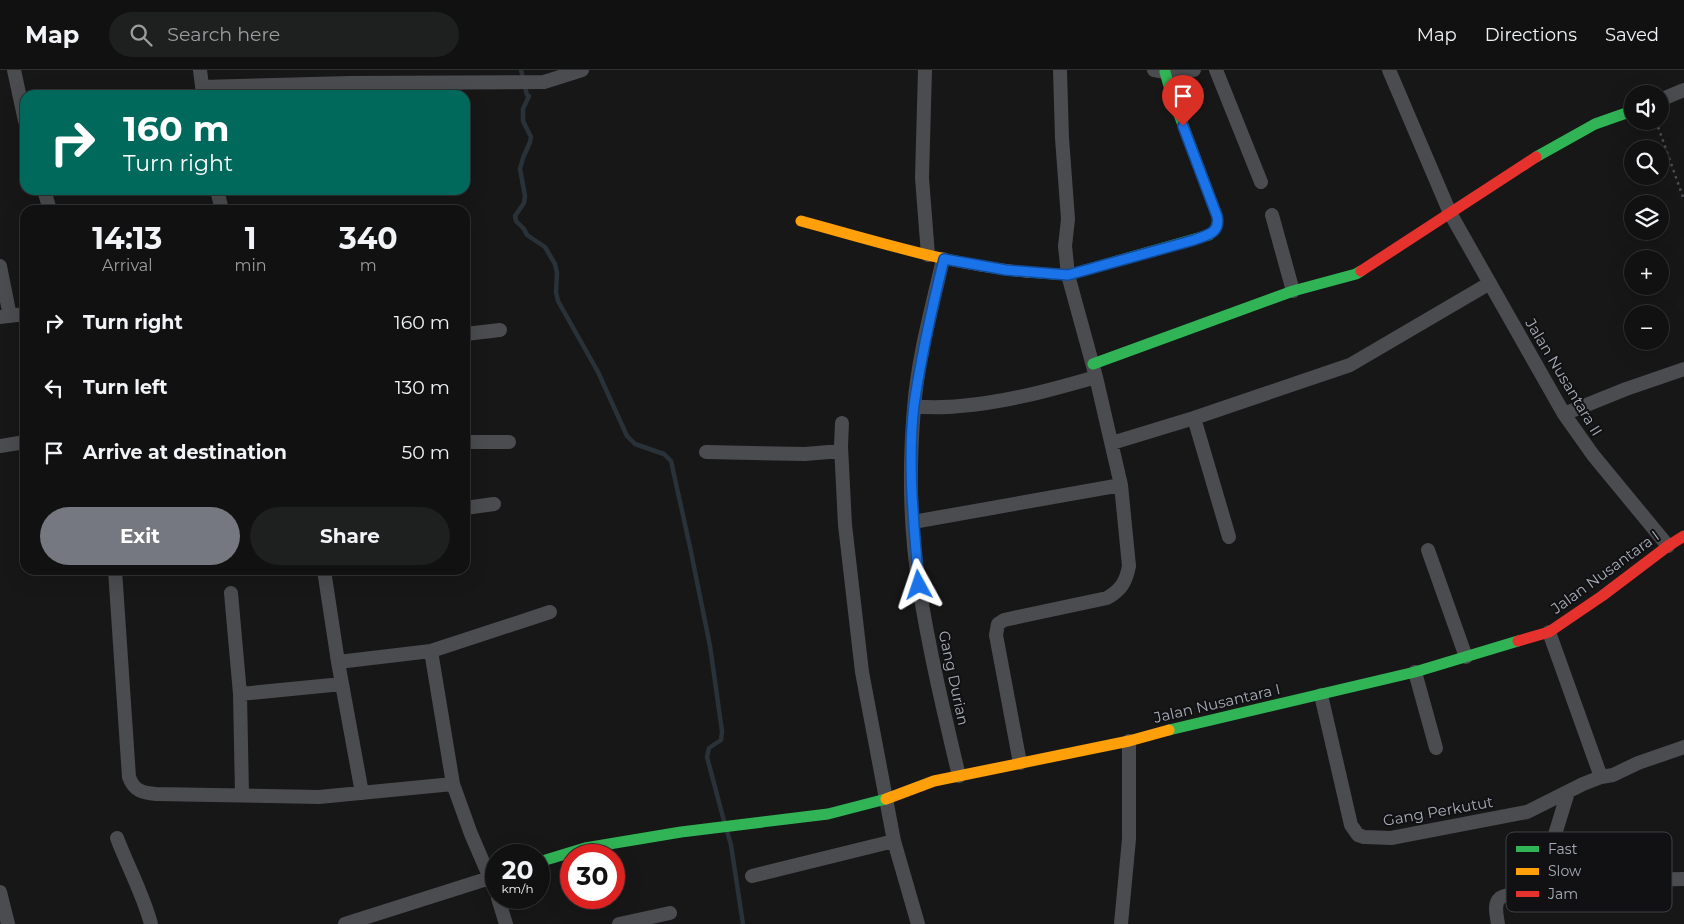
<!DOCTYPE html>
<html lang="en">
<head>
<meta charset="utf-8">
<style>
  body { margin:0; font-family:Montserrat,sans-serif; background:#1e1f1f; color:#f1f3f6; height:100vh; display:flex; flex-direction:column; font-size:19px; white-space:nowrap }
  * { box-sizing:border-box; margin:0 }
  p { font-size:16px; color:#9c9d9f }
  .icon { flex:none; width:28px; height:28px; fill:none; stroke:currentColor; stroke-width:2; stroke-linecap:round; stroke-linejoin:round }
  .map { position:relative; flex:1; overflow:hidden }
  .details { position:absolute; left:20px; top:135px; width:450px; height:370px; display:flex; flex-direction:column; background:#111; border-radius:15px; box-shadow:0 5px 20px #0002,0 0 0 1px #303131 }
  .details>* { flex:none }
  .banner { position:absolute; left:20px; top:20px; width:450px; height:105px; border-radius:15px; box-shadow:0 5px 20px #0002,0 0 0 1px #303131; background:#00695c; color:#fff; overflow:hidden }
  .fabs { position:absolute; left:1624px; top:15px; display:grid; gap:10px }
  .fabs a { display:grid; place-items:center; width:45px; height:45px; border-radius:50%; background:#111; box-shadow:0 5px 20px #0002,0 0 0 1px #303131; font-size:25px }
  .speed { position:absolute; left:485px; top:774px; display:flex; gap:10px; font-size:25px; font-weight:700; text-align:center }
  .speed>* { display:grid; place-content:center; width:65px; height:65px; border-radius:50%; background:#111; box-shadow:0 5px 20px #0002,0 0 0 1px #303131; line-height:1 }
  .speed small { font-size:12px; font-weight:400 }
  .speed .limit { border:8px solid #d22; background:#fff; color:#111 }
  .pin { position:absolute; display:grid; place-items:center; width:42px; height:42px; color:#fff; margin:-51px -21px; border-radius:50% 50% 50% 0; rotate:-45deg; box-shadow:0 0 5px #0007 }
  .pin .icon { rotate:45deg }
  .me { position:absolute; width:55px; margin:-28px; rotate:355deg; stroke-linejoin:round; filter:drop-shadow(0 0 4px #0008) }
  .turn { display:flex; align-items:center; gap:18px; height:105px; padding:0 20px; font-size:22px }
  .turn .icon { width:65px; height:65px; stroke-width:2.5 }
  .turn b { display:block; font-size:35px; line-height:42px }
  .eta { display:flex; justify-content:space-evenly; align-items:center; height:85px; text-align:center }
  .eta b { font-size:30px; font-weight:700; line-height:35px }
  .cta { display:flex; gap:10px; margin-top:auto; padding:10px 20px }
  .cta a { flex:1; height:58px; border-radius:30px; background:#757880; color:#fff; font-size:20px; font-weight:700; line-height:58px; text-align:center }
  .cta a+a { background:#1e1f1f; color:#f1f3f6 }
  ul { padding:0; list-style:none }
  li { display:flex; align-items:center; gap:15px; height:65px; padding:0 20px }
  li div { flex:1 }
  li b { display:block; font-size:19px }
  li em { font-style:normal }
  header { display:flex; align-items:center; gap:30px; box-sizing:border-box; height:70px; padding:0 25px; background:#111; border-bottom:1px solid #303131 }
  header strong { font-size:24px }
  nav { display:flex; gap:28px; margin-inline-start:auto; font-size:18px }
  .search { width:350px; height:45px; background:#1e1f1f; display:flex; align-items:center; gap:12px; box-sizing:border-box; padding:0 18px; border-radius:28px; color:#9c9d9f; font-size:19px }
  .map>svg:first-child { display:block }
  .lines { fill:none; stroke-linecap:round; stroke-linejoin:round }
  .stream { stroke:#2a3239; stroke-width:4.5 }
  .path { stroke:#4d4e52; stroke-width:2.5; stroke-dasharray:2.5 4; stroke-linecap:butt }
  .street { stroke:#4b4c50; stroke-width:14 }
  .fast { stroke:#30b455; stroke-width:11 }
  .slow { stroke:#ff9f0a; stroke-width:11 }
  .jam { stroke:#e5322d; stroke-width:11 }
  .route-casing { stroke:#114b97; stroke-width:12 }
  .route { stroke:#1a73e8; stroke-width:9 }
  .labels { text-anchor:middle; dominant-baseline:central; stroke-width:4; stroke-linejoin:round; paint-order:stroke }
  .street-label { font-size:15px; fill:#a8adb8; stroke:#111113 }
  .key { fill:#111113; stroke:#3e4045; stroke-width:1 }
  .key-label { font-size:14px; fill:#a8adb8 }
</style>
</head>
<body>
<header>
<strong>Map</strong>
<div class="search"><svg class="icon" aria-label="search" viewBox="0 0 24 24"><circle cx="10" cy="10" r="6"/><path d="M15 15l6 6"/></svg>Search here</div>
<nav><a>Map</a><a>Directions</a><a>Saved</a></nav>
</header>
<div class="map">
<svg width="1684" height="854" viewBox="0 0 1684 854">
  <rect width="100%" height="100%" fill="#171717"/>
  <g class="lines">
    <path class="stream" d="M521,0L527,25L529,26L523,39V51L531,67L530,72L523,88L520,99L525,126L524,133L515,146L516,151L524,159L527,165L545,177L555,194L557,203L556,222L558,231L598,302L627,366L635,374L664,384L671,391L690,477L710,576L722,661L721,670L709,678L707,687L724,751
      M727,761L731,775L743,854"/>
    <path class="path" d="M1656,51L1684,130"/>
    <path class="street" d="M14,0L25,51
      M200,0L203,24
      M925,0L922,108L928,185
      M1154,0L1165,2L1194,0
      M1216,0L1261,112
      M1389,0L1450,143L1564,344L1593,385L1668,476
      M202,17L350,13L544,12L582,0
      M1660,30L1684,20
      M44,120L50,140
      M217,120L222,140
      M1272,145L1293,221
      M943,189C932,238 918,287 914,338C909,396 910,458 919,516C929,580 944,643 959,706
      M0,196L10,246
      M0,247L25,244
      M465,264L500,260
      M914,337C929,337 945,338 960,336C1007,332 1051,320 1096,307L1068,205L1065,176L1068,149L1062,68L1060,0
      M1564,344L1626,319L1684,299
      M1194,348L1229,467
      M842,353L841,376L845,455L862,602L894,771L918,854
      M465,372H509
      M1112,373L1194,348L1350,295L1490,213
      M0,376L25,372
      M706,382L805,384L841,381
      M465,438L494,434
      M913,452L1121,415
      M1428,480L1466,587
      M115,500L129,707C134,721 143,723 156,724L319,727L453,714
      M324,500L338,592L362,723
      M231,523L240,624L242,724
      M1549,562L1601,707L1613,705L1638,693L1684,677
      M431,581L550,542
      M338,592L431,581L453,714L471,764L496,822
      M1415,602L1436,678
      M240,624L342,614
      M1321,625L1351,755L1358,765L1364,767L1391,768L1527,742L1583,714L1601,707
      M1020,693L996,565L998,554L1004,550L1107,528C1121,520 1126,512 1129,496L1121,415L1096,307
      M117,768C128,797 143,824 151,854
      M752,806L894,771
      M1538,820L1568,722
      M0,822L8,854
      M498,828L506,854
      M345,854L496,806
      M619,854L670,843
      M1121,854L1129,769V671
      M1498,854C1497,846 1493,834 1500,828C1505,824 1516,824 1523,823C1576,814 1630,810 1684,809"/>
    <path class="fast" d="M1536,87L1595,54L1632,41
      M1027,202L1068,205L1209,165C1216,160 1219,154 1217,146L1171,23L1165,2
      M1093,294L1293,221L1356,204L1361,201
      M1169,660L1415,602L1518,571
      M539,792L585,778L681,762L828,744L886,729"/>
    <path class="slow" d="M801,151C875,171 950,195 1027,202
      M886,729L934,711L1129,671L1169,660"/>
    <path class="jam" d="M1361,201L1536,87
      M1518,571L1549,562L1602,526L1668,476L1684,466"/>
  </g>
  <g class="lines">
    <defs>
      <path id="route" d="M919,515C914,456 907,394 914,335C921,286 932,238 944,189L1006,200L1068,205L1194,170C1207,165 1221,163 1217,146L1183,56"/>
    </defs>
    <use href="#route" class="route-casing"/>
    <use href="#route" class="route"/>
  </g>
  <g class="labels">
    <g class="street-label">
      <text transform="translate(1564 307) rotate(59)">Jalan Nusantara II</text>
      <text transform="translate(1605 502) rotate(-36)">Jalan Nusantara I</text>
      <text transform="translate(954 608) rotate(78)">Gang Durian</text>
      <text transform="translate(1217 633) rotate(-13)">Jalan Nusantara I</text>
      <text transform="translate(1438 741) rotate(-10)">Gang Perkutut</text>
    </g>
  </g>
  <rect x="1506" y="762" width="166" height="80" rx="8" class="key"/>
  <rect x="1516" y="776" width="23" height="6" fill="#30b455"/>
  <rect x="1516" y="798" width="23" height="7" fill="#ff9f0a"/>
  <rect x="1516" y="821" width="23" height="6" fill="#e5322d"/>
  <g class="key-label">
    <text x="1548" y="784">Fast</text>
    <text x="1548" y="806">Slow</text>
    <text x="1548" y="829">Jam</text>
  </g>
</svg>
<div class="fabs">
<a><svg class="icon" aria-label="sound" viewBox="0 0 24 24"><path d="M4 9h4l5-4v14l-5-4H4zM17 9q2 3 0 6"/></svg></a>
<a><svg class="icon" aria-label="search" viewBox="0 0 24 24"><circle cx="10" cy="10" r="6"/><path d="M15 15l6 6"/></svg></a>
<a><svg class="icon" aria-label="layers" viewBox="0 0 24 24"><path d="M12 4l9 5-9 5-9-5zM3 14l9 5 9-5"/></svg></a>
<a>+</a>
<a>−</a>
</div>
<div class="speed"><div>20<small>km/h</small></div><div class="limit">30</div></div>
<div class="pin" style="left:1183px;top:56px;background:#d93025"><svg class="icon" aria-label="arrive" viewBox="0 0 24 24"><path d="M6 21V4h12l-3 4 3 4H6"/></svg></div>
<svg class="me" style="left:919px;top:515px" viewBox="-20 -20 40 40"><path d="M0-17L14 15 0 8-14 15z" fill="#1a73e8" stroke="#fff" stroke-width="4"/></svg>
<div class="banner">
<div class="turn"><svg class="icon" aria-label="right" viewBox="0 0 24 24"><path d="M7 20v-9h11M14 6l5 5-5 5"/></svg><div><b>160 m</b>Turn right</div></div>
</div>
<section class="details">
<div class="eta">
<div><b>14:13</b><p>Arrival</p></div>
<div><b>1</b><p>min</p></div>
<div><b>340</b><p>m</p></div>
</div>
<ul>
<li><svg class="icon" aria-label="right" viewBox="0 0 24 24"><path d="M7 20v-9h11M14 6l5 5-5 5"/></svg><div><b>Turn right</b></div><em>160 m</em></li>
<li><svg class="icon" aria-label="left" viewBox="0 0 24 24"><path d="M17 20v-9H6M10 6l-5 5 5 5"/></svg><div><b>Turn left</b></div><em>130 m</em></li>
<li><svg class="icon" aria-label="arrive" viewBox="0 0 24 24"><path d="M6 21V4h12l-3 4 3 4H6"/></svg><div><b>Arrive at destination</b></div><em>50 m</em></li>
</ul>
<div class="cta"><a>Exit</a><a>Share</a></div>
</section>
</div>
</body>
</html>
